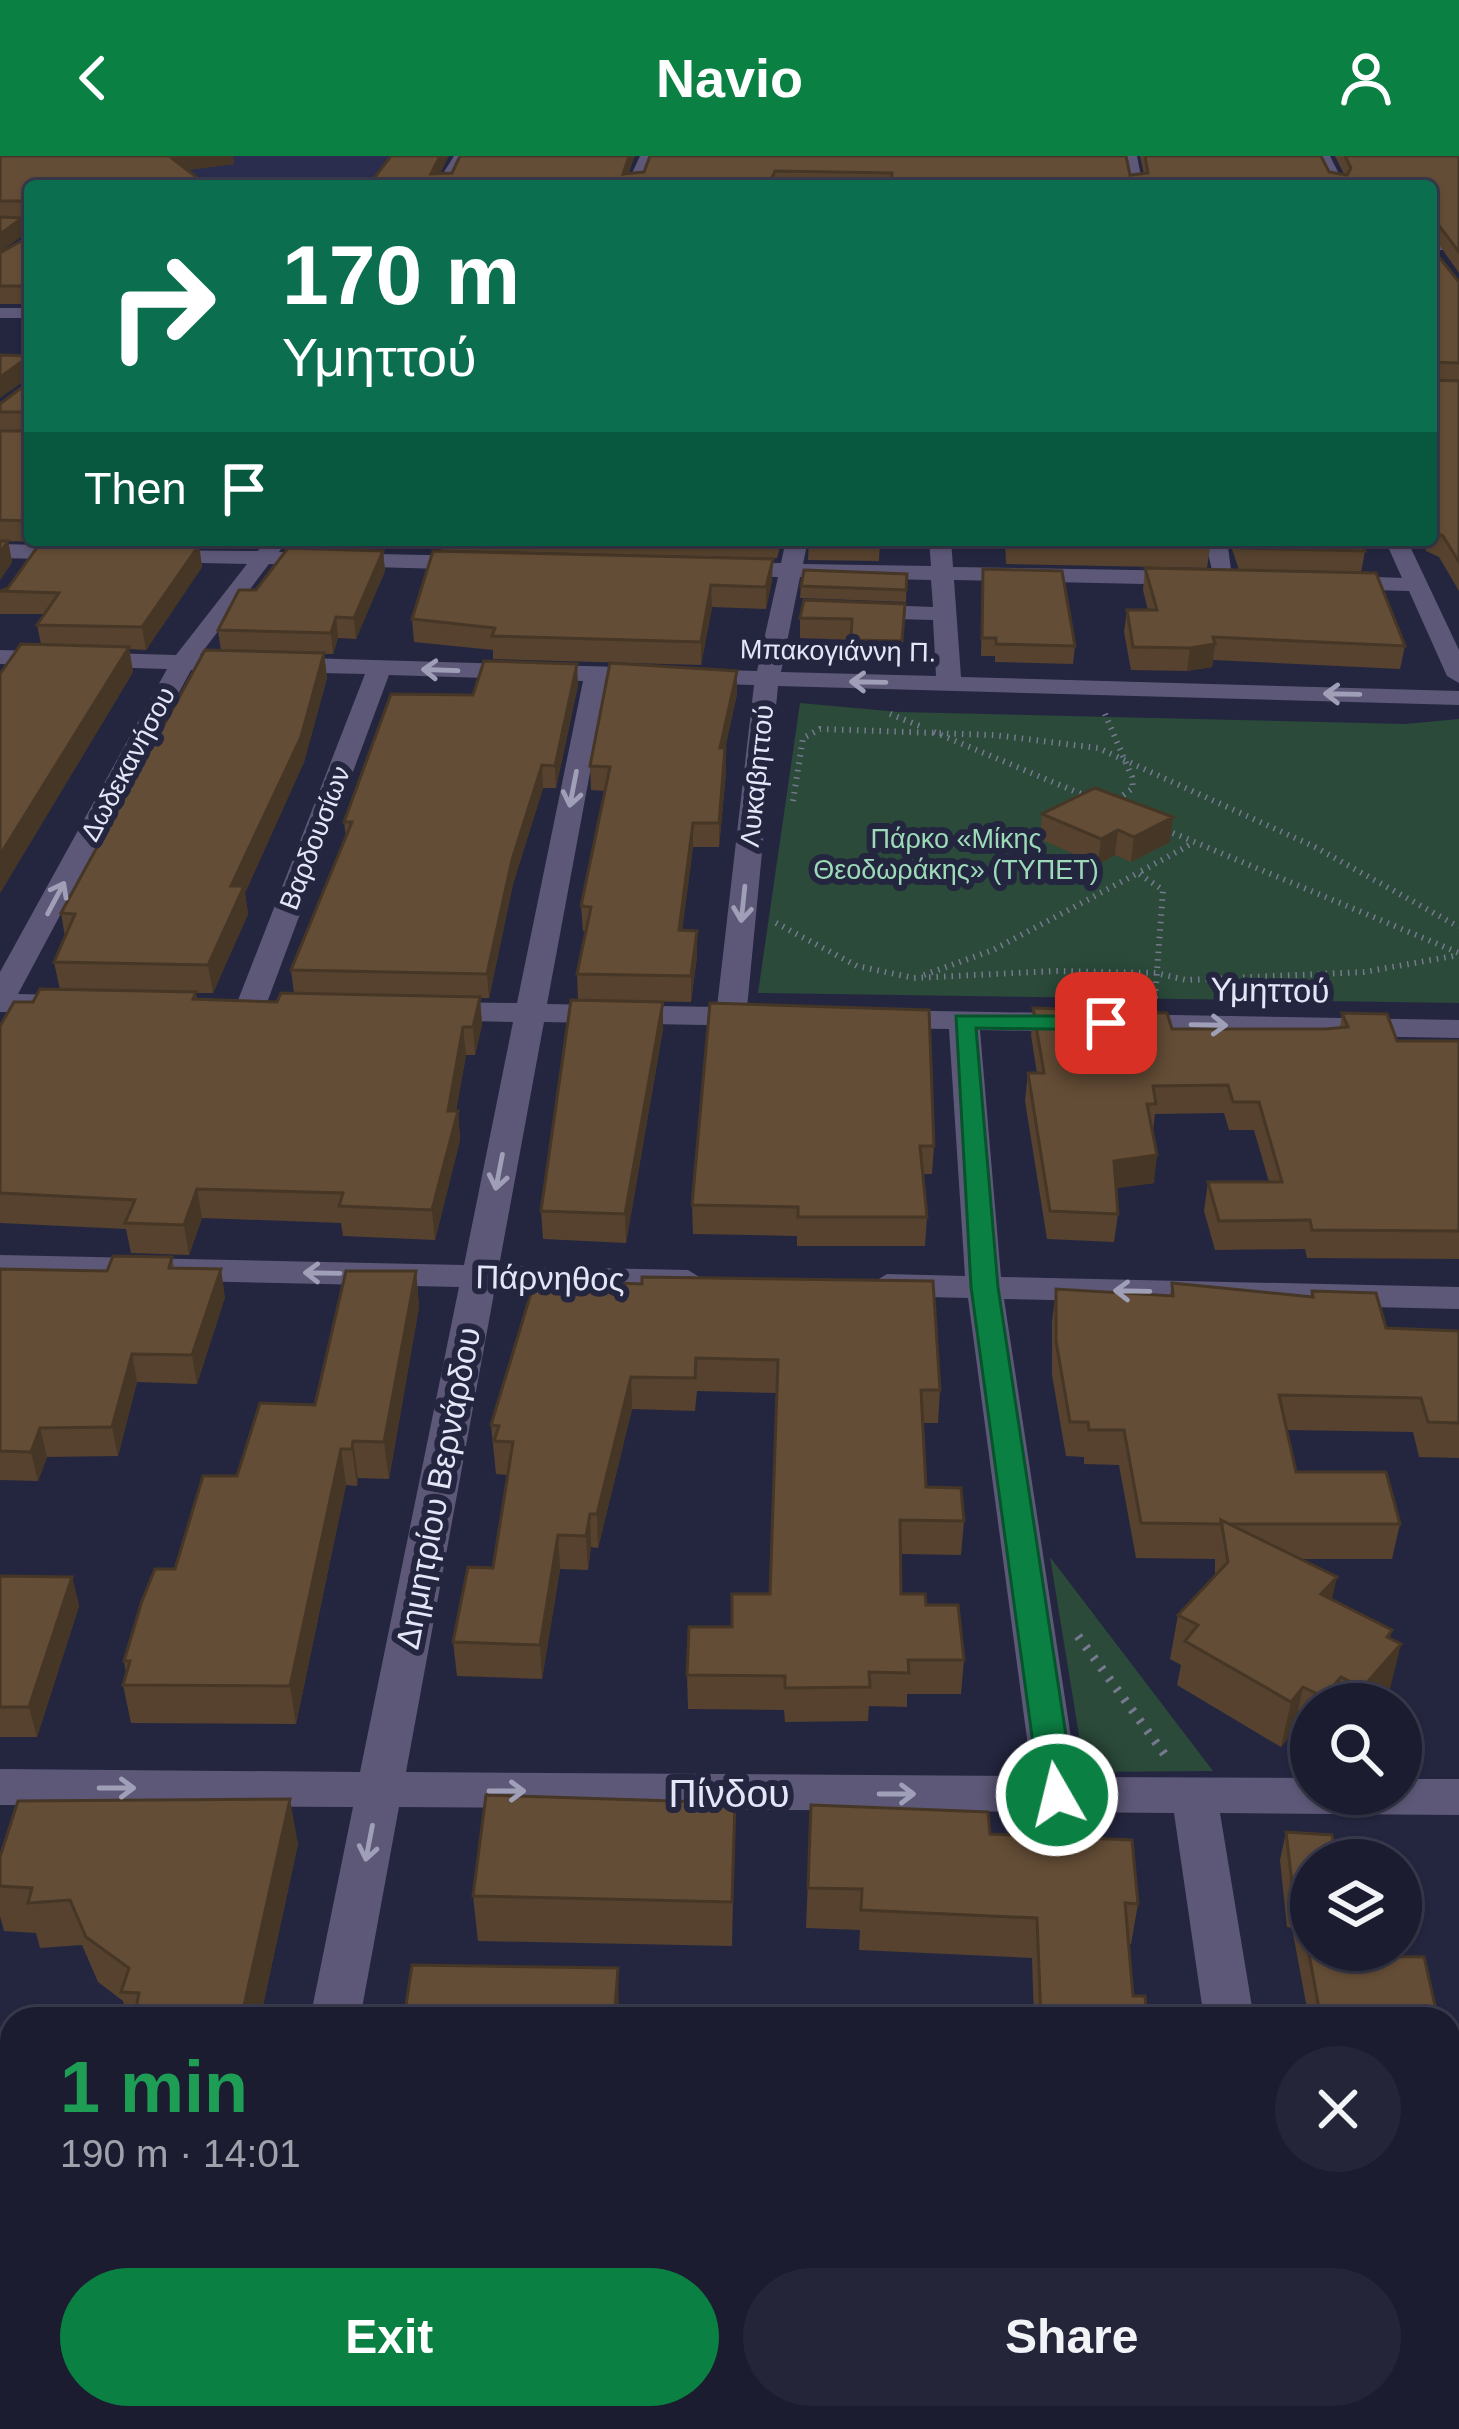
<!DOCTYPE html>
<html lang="en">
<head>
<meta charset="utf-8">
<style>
  body { margin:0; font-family:Arial,sans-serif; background:#242538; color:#f1f3f6; height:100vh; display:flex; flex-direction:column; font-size:45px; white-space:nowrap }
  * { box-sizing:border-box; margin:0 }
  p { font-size:39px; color:#a0a1ab }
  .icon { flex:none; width:66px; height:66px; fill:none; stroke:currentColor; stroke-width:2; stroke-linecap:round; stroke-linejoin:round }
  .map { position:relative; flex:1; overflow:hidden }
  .side { position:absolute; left:0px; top:1851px; width:1461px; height:423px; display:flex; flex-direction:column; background:#1b1c30; border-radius:36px 36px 0 0; box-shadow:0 3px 9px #0004,0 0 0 3px #393a4c }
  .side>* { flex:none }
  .banner { position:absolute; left:24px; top:24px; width:1413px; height:366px; border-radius:12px; box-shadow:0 3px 9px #0004,0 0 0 3px #393a4c; background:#0b6e4f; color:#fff; overflow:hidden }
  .controls { position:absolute; left:1290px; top:1527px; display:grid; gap:24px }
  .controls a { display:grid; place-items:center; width:132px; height:132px; border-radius:50%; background:#1b1c30; box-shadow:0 3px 9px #0004,0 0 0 3px #393a4c; font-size:60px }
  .pin { position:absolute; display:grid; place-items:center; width:102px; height:102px; color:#fff; margin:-51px; border-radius:24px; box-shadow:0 6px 18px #0006 }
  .me { position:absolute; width:132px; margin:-66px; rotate:352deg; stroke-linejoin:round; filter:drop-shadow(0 0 9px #0008) }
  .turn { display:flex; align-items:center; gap:42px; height:252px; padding:0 60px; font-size:54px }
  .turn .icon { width:156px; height:156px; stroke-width:2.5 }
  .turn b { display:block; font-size:84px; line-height:102px }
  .then { display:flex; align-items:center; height:114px; padding:0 60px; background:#0003; gap:24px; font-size:45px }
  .round { display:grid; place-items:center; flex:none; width:126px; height:126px; border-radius:63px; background:#242538 }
  .summary { display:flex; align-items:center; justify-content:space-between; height:204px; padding:0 60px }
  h1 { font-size:72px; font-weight:800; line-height:90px; color:#1e9e55 }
  .primary-button { display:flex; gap:24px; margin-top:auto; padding:24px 60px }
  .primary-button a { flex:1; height:138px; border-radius:72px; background:#0b8043; color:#fff; font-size:48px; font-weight:800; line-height:138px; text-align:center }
  .primary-button a+a { background:#242538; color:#f1f3f6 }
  header { display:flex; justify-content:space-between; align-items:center; height:156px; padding:0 60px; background:#0b8043; color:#fff; font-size:54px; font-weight:800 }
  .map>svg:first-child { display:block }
  .built { fill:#2a2d4d }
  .green { fill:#2b4a3a }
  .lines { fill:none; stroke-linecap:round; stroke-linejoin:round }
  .path-far1 { stroke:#777990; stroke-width:6; stroke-dasharray:1.5 6; stroke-linecap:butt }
  .path { stroke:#777990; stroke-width:9; stroke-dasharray:3 10; stroke-linecap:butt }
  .minor { fill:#5d5877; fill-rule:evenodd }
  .wall { fill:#56422e }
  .shaded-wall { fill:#463626 }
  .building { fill:#644d36; stroke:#463626; stroke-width:3 }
  .oneway { stroke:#a09fb8 }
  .route { fill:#0b8043; stroke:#07532c; stroke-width:3 }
  .labels { text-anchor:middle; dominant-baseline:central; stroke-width:12; stroke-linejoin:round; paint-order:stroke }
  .far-street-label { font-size:27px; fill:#e4e6f8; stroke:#242640 }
  .far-park-label { font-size:27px; fill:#9cdab8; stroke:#242640 }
  .street-label { font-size:33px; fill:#e4e6f8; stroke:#242640 }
  .near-street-label { font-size:39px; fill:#e4e6f8; stroke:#242640 }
</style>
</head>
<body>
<header><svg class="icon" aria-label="back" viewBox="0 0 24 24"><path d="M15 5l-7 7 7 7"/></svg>Navio<svg class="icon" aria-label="person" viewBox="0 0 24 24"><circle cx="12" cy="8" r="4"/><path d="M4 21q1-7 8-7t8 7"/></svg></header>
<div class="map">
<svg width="1459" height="2273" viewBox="0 0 1459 2273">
  <rect width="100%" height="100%" fill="#242640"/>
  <path class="built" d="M131,0H396L375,30H100Z"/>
  <path class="green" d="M800,547L899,556L1405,568L1459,563V847L758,837Z
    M1050,1401L1213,1615L1085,1616Z"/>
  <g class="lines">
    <path class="path-far1" d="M890,558L920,570
      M1105,558L1132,621L1133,632L1115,645
      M934,576L1086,640
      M793,645L803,582L820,573L994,579L1098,592L1315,691L1459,771
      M1166,674L1459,797
      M776,767L857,810L914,822L1055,815L1156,817L1186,824L1364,816L1459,799
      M924,819L993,794L1138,717
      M1155,842L1163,734L1138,717L1193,687"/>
    <path class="path" d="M1078,1480L1165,1599"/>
    <path class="minor" d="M454,0H468L449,30H435Z
      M640,0H654L640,30H626Z
      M1123,0H1137L1143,30H1129Z
      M1316,0H1330L1345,30H1331Z
      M0,64H30V74H0Z
      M1431,84H1459V94H1431Z
      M0,152H30V162H0Z
      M274,384L283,390L279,396L477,400L488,407L477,414L269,408L200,499L757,515L778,421L724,420L713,413L716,408L781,407L786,384H808L803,408L931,410L929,384H951L953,411L1191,415L1202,422L1191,429L954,424L961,521L1459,535V549L778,530L747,852L769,854L773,861L758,870L544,866L499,1110L688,1114L706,1125L688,1136L495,1132L406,1616L1032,1620L968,1142L887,1140L869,1129L887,1118L965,1120L949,873L879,872L864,863L879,854L1459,864V882L980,874L1001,1121L1459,1131V1153L1004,1143L1077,1621L1311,1622V1638H1401V1623H1459V1659L1220,1657L1254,1863H1204L1174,1657L399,1651L360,1863H310L353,1651L0,1649V1613L360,1616L459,1131L0,1121V1099L464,1109L513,866L436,864L421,855L436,846L517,847L583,525L389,519L265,852L250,861L235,852L365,518L191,514L18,838L62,839L77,848L62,857L0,856V816L167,513L0,508V494L176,499L247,408L154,406L146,404V394L257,395ZM800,421L931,424L933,451L855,448L844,455L855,462L933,464L936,520L781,516ZM607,525L754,529L717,851L547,848Z
      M1205,384H1227L1233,428L1214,423Z
      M1385,384H1407L1459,494V527L1447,520L1409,435L1330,433L1319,426L1330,419L1402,422Z
      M0,388L81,390L92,397L81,404L0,402Z
      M229,2262H287L285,2273H227Z
      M1262,2262H1320L1321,2273H1263Z"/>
  </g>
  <path class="wall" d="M0,0H233L234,8L187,14L30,61H0Z
    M650,0L1130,19L1144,18L1140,0H1321L1329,16L1344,18L1335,0H1459V117L1435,83H1431V30H368L440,17L644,16Z
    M30,72V148H0V97L30,80Z
    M1431,91L1459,126V435L1439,401L1426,395L1422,384H1431Z
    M30,200V384H218L215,389L2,385H8L12,406L0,424V248L29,226Z
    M285,384H398L394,393L306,391Z
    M440,384H782L777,402L441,394Z
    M809,384H880L879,405L808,404Z
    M1005,384H1209L1210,391L1207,412L1006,408Z
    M1229,384H1359L1365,395L1361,417L1239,414Z
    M199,389L202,411L146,494L129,493L133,516L0,737V518L41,488L37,469L44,458H0V435Z
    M383,395L385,415L356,483L338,482L333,498H324L327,522L304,606L245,737L248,758L213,837H196L197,844L277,846L294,838L291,814L346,681L344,666L473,539L578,529L556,632H543L513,728L489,842H480L482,869L475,899H466L456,955H458L460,984L435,1084L343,1080L341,1067L202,1062L189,1099L131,1097L126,1073L0,1067V870L33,846L60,834L54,806L65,781L61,757L221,495L218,474L256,434Z
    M433,395L772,424L766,453L712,451L701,509L493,503V494L414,486L412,463Z
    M1145,412L1405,490L1400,513L1213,504L1212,511L1187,515L1131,514L1124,476L1127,454H1148L1143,434Z
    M907,418L906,446L800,442L801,430Z
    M982,430L1075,490L1073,508L995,506V500H981Z
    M905,448L901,506L851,505V484L800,482V462Z
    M737,515V538L725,592L726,616L719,691H693L682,774L697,775V800L691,846L578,844L577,818L586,776L583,775L581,750L605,635L591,634L590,610Z
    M1042,658L1170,686L1131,706L1115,699L1098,709L1040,683Z
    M663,846V873L626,1087L543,1083L541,1055Z
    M710,847L934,990L932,1018H923L927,1061L925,1090H797V1080L693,1078L692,1049Z
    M1033,852L1172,873H1325L1340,872L1342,857L1397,885H1459V1103L1307,1102L1305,1093L1215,1094L1204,1055L1208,1026H1269L1254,974H1229L1224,957L1155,958L1153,976L1154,1027L1116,1032L1118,1058L1114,1086L1047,1083L1025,945L1028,917H1037L1031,879Z
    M172,1101L174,1112L225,1141L197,1228L137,1226L118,1300L47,1301L38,1325L0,1324V1113L107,1115Z
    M416,1115L419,1151L389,1323L358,1322L357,1330L346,1329L296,1568L131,1567L123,1529L126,1517L124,1505L175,1413L237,1320L315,1249Z
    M535,1124L940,1234L938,1267H923L926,1331L964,1365L961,1399L901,1398V1438L926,1449L964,1504L961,1538H907V1551L869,1550L868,1565L785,1566L784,1554L688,1553L687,1519L732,1471L770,1438L777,1237L697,1235L695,1255L632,1253L598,1392L591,1391L588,1414L560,1413L542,1523L457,1520L453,1486L493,1412L508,1319L496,1318L491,1269Z
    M1172,1127L1311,1141L1312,1135L1386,1172L1459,1175V1302L1419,1301L1413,1276L1287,1274L1296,1316L1400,1368L1392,1403H1300L1332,1443L1390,1483V1533L1376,1548H1311V1585L1294,1575L1281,1591L1177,1529L1181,1509L1170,1503L1178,1459L1215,1419V1403L1136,1402L1119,1309L1084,1308V1301L1066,1300L1052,1219V1166L1056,1133L1170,1140Z
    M0,1420L72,1421L79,1450L37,1581H0Z
    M811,1649L990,1678L1138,1748L1131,1788H1128L1133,1840L1147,1863H1034L1032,1802L859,1794L860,1774L806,1772Z
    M1286,1676L1350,1800L1436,1854L1433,1863H1309L1292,1772L1287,1771L1280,1704Z
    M298,1688L260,1863H128L123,1845L98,1826L82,1789L40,1792L36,1777L4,1775L0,1760V1701Z
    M734,1692L732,1790L478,1785L473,1740Z
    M918,2262H1166L1167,2273H919Z"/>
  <path class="shaded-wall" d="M169,0H233L234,8L171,16Z
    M440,0H449L434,30L431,18Z
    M629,0H635L624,30L623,18Z
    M22,62L24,79L0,96V78Z
    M27,202L30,221L0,242V221Z
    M8,385L12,406L0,424V397Z
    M199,389L202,411L146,494L142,471Z
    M383,395L385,415L356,483L354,462Z
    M773,403L772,424L766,453V431Z
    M711,429L712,451L701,509V486Z
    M336,461L338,482L333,498L331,477Z
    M1215,488L1212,511L1187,515L1190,492Z
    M129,491L133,516L0,737V699Z
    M324,497L327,522L304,606L245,737L248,758L213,837L208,809L231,730Z
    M577,508L578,529L556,632L555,610Z
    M737,515V538L720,616V592Z
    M725,592L726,616L719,691V667Z
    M542,609L543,632L513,728L489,842L487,818L512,704Z
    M1173,661L1170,686L1131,706L1134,681Z
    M693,667V691L679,799V774Z
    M1118,674L1115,699L1098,709L1101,683Z
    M697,775V800L691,846V820Z
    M480,841L482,869L475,899L473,871Z
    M663,846V873L626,1087L625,1058Z
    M463,871L466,899L452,977L458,955L460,984L435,1084L432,1054Z
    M1157,999L1154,1027L1111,1033L1114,1005Z
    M197,1033L202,1062L189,1099L184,1069Z
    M221,1113L225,1141L197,1228L192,1199Z
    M416,1115L419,1151L389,1323L384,1286Z
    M132,1198L137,1226L118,1300L112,1271Z
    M631,1221L632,1253L598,1392L597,1358Z
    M40,1272L47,1301L38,1325L31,1296Z
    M353,1285L358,1322L357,1330L352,1293Z
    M341,1293L346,1329L296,1568L290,1530Z
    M590,1358L591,1391L588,1414L586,1380Z
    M558,1379L560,1413L542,1523L540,1489Z
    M72,1421L79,1450L37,1581L29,1551Z
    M1337,1421L1327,1465L1321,1438Z
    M1392,1474L1384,1507L1401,1488L1390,1533L1376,1548H1359L1362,1532L1387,1481Z
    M1341,1521L1335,1548H1322L1324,1541Z
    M1303,1531L1294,1575L1281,1591L1291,1546Z
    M290,1643L298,1688L260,1863H241Z
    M618,1812L619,1863H614Z
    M53,2262H63L66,2273H42Z"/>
  <path class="building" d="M0,0H173H169L208,30H30V45H0Z
    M391,0H440L431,18L452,17L460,0H629L623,18L644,16L650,0H1126L1130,19L1148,17L1145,0H1321L1329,16L1347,19L1351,12L1345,0H1459V96L1437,67L1431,66V30H891L892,17L775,15L768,30H368Z
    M0,61L22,62L0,78Z
    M30,72V130H0V97L30,80Z
    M1431,91L1459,126V207L1431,206V224L1459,225V406L1443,380L1431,375Z
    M0,199L30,200V365L0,364V275H30V256H0V248L29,226L27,202L0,221Z
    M1008,384H1209L1210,391L1008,387Z
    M1239,384H1359L1365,395L1241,392Z
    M0,385H8L0,397Z
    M41,386L199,389L142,471L37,469L59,437L0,435L8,432Z
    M288,392L383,395L354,462L336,461L331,477L218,474L239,434H256Z
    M433,395L773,403L766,431L711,429L701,486L492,480L495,472L412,463Z
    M1145,412L1376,417L1405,490L1213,481L1215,488L1190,492L1133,491L1127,454H1157Z
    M983,413L1062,415L1075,490L996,488V482H982Z
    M804,414L907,418L906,434L801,430Z
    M804,444L905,448L902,485L851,484L852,463L800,462Z
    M21,488L129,491L0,699V518Z
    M205,494L324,497L301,581L231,730H244L208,809L54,806L75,758L61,757Z
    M484,505L577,508L555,610L542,609L512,704L487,818L291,814L352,666H344L391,538L473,539Z
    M610,507L737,515L720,592H725L719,667H693L679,774L697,775L691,820L577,818L591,751L581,750L610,611L590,610Z
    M1095,632L1173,661L1134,681L1118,674L1101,683L1042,658Z
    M40,833L196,836L193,843L277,846L281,837L480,841L473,871H463L448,955H458L432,1054L339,1050L343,1037L197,1033L184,1069L125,1067L135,1044L0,1037V870L14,846H33Z
    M571,844L663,846L625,1058L541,1055Z
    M710,847L929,854L934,990H920L927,1061H798V1051L692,1049Z
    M1033,852L1167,857L1172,873H1325L1348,871L1342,857L1387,858L1397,885H1459V1075L1312,1074L1310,1064L1219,1065L1208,1026H1282L1259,946H1233L1228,929L1153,930L1156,948H1147L1157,999L1114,1005L1118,1058L1050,1055L1028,917H1044Z
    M113,1100L172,1101L169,1112L221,1113L192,1199L132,1198L112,1271L40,1272L31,1296L0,1295V1113L107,1115Z
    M346,1115H416L384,1286L353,1285L352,1293H341L290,1530L123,1529L130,1505H124L142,1445L155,1413H175L203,1320H237L260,1247L315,1249Z
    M642,1121L933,1125L940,1234H921L926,1331L961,1332L964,1365L900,1364L901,1438H925L926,1449H958L964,1504H908L909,1517L869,1516L870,1531L785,1532V1520L687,1519L689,1471H732V1438H770L778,1204L696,1202L695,1222L631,1221L597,1358H590L586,1380L558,1379L540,1489L453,1486L468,1411L493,1412L513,1286L494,1285L499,1270L491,1269L535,1124L642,1128Z
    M1172,1127L1313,1141L1312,1135L1376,1137L1386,1172L1459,1175V1267L1428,1266L1421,1242L1279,1239L1296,1316H1386L1400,1368H1229L1221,1364L1222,1368L1141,1367L1124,1274H1089L1088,1266H1070L1056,1185V1133L1173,1140Z
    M1221,1364L1337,1421L1321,1438L1392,1474L1387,1481L1401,1488L1362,1532L1341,1521L1324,1541L1303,1531L1291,1546L1185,1485L1198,1469L1178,1459L1228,1406Z
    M0,1420L72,1421L29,1551H0Z
    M486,1639L735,1647L732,1746L473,1740Z
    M290,1643L241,1863H134L139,1837L121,1836L129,1812L86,1781L70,1744L28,1747L32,1732L0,1730V1701L18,1645Z
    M811,1649L988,1656L990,1678L1132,1684L1138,1748L1125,1747L1133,1840H1145L1147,1863H1041L1037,1762L861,1754L862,1733L808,1732Z
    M1286,1676L1332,1679L1336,1704H1311V1794H1349L1350,1800L1424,1801L1436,1854L1412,1853L1414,1863H1321L1299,1744H1294Z
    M412,1809L618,1812L614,1863H404Z
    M0,1979L12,1980V2262H53L50,2273H0Z
    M941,2262H1166L1167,2273H941Z"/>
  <defs><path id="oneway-shaft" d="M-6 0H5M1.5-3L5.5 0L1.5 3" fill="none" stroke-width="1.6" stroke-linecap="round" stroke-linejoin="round" transform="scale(3)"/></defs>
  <g class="oneway">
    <use href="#oneway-shaft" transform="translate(440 514) rotate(-178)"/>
    <use href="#oneway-shaft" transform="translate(868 526) rotate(-179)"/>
    <use href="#oneway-shaft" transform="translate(1342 538) rotate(-179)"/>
    <use href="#oneway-shaft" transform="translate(573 633) rotate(101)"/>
    <use href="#oneway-shaft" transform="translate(56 742) rotate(-62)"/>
    <use href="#oneway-shaft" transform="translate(743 748) rotate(96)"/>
    <use href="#oneway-shaft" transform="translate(1209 869) rotate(1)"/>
    <use href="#oneway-shaft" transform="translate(499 1016) rotate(101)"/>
    <use href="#oneway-shaft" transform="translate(322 1117) rotate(-179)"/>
    <use href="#oneway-shaft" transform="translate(1132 1135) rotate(-179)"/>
    <use href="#oneway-shaft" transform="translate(117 1632)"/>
    <use href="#oneway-shaft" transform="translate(507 1635)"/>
    <use href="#oneway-shaft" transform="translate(897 1638)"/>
    <use href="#oneway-shaft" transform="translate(369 1687) rotate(101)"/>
  </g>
  <path class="route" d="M956,860H1106L1118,867L1106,874L976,872L998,1131L1075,1639L1069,1648H1045L1040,1639L971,1131Z"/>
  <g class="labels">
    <g class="far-street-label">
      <text transform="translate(838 495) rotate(1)">Μπακογιάννη Π.</text>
      <text transform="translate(128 608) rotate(-62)">Δωδεκανήσου</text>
      <text transform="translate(757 620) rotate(-84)">Λυκαβηττού</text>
      <text transform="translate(315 682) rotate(-69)">Βαρδουσίων</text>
    </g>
    <g class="far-park-label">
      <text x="956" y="683">Πάρκο «Μίκης<tspan x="956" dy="31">Θεοδωράκης» (ΤΥΠΕΤ)</tspan></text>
    </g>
    <g class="street-label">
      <text transform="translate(1270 834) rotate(1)">Υμηττού</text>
      <text transform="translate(550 1122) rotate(1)">Πάρνηθος</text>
      <text transform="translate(438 1332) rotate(-79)">Δημητρίου Βερνάρδου</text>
    </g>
    <g class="near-street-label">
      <text x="729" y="1637">Πίνδου</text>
    </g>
  </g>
</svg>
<div class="controls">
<a><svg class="icon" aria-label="search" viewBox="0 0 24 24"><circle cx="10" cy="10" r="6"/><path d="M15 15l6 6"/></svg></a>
<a><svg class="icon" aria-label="layers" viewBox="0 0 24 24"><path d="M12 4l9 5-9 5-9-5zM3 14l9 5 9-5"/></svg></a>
</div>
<div class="pin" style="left:1106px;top:867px;background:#d93025"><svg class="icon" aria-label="arrive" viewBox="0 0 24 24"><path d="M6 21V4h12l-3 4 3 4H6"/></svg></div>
<svg class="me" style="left:1057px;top:1639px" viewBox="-20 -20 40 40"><circle r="17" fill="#0b8043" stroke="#fff" stroke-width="3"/><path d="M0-11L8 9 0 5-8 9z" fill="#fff"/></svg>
<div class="banner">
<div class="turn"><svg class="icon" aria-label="right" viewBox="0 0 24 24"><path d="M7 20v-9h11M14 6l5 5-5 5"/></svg><div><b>170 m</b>Υμηττού</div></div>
<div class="then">Then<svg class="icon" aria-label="arrive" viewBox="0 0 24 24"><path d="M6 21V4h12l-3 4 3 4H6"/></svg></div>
</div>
<section class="side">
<div class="summary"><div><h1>1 min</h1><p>190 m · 14:01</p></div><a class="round"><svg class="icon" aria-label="close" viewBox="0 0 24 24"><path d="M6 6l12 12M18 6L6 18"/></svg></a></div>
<div class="primary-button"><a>Exit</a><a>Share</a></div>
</section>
</div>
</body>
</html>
